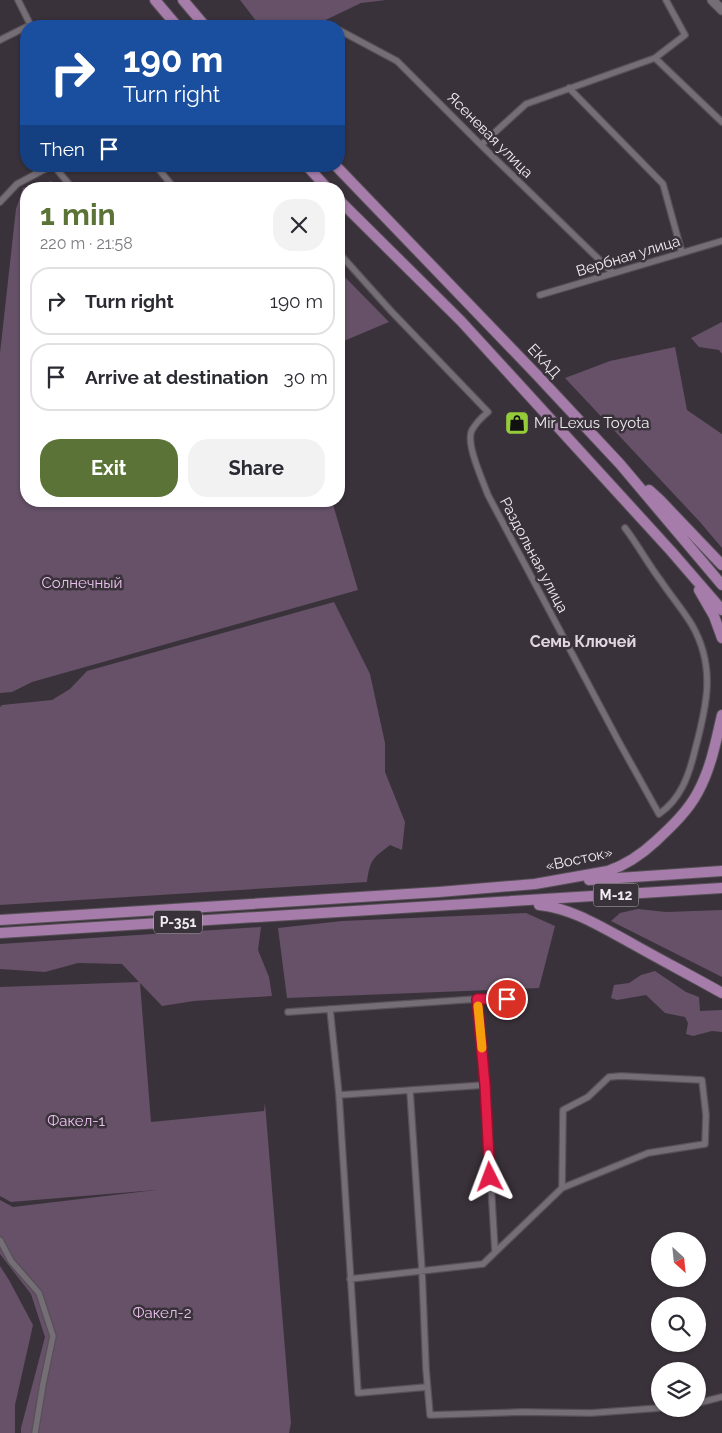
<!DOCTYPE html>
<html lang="en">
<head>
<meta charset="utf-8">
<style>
  body { margin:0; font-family:Raleway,sans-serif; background:#f2f2f3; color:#2b2b33; height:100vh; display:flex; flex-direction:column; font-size:19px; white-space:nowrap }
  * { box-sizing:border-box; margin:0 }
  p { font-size:16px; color:#7c7c81 }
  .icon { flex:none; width:28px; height:28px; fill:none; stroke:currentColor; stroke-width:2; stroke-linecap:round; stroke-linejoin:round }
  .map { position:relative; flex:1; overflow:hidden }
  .side { position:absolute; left:20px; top:182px; width:325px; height:325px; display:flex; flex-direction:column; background:#fff; border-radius:20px; box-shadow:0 1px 4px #0004 }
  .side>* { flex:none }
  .hud { position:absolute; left:20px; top:20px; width:325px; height:152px; border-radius:20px; box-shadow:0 1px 4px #0004; background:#1a4fa0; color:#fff; overflow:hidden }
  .needle { width:32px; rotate:153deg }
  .controls { position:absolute; left:651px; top:1232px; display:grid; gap:10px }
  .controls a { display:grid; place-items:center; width:55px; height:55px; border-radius:50%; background:#fff; box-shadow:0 1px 4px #0004; font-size:25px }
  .pin { position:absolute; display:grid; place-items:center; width:42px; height:42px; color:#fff; margin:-21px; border:2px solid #fff; border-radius:50%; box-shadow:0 1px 5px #0007 }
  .me { position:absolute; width:55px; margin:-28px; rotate:357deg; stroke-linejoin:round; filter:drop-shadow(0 0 4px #0008) }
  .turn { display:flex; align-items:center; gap:18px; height:105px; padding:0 20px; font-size:22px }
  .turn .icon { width:65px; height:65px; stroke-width:2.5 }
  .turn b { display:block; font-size:35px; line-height:42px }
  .then { display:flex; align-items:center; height:48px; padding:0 20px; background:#0003; gap:10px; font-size:19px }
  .round { display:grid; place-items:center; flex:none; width:52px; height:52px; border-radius:20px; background:#f2f2f3 }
  .headline { display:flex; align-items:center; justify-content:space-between; height:85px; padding:0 20px }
  h1 { font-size:30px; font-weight:700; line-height:38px; color:#5b7336 }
  .cta { display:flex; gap:10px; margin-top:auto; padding:10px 20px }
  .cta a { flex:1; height:58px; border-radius:20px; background:#5b7336; color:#fff; font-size:20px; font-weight:700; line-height:58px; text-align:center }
  .cta a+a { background:#f2f2f3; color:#2b2b33 }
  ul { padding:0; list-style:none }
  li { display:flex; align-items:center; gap:15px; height:68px; margin:0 10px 8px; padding:0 10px; border:2px solid #e1e1e2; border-radius:20px }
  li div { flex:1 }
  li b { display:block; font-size:19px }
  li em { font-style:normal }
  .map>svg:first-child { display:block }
  .green { fill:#665168 }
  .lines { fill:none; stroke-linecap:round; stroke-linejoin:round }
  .minor-casing { stroke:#575057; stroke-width:8 }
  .secondary-casing { stroke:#575057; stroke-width:11 }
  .trunk-casing { stroke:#575057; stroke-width:12 }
  .minor { stroke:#766e77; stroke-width:5.5 }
  .secondary { stroke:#766e77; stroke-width:9 }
  .trunk { stroke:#a67daa; stroke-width:10 }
  .route-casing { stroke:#92132f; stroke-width:12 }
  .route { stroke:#e11d48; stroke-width:9 }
  .slow { stroke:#f59e0b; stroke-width:9 }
  .labels { text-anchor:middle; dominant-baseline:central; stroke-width:5; stroke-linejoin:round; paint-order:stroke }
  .shield { fill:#3a323a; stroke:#b9b4ba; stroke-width:1 }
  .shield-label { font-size:14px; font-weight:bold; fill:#f0ebf1 }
  .street-label { font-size:15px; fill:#f0ebf1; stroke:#3a323a }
  .poi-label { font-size:15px; fill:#f0ebf1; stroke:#3a323a; text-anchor:start }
  .park-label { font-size:15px; fill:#e9c0ed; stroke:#3a323a }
  .neighbourhood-label { font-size:16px; font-weight:bold; fill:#e0d6e1; stroke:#3a323a }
</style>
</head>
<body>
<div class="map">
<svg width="722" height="1433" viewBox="0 0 722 1433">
  <rect width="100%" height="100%" fill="#3a323a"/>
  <path class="green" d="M240,0H386L361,3L313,26H260Z
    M52,181V189H26V501H332L358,590L32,682L12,692L0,693V353L16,209L23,188Z
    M339,271L389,322L339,343Z
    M722,322V354L719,350L699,347L691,338Z
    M675,347L687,410L722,434V548L700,522L565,378L610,361Z
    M334,602L370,674L385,743V772L405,822L402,850L390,845C372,859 370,860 367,882L0,905V707L2,705L52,700L70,689L87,671Z
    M638,909L666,912L722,910V977L611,921L620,913Z
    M526,913L555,926L539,988L287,998L278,928L342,921Z
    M261,927L258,950L269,977L272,996L194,1001L162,1006L140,983L151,1122L264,1111L265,1103L291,1423L289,1433H21V1428L45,1337L31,1294L0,1254V1200L13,1207L156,1190L11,1202L0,1196V987L139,982L122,964L78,963L45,972L0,969V944Z
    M655,971L686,992L699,997L700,1011L722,1010V1032L712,1031L693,1036L686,1034L688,1023L685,1017L665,1013L646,995L617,1000L611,998L614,985L629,983L641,975Z
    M0,1266L9,1280L33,1325L15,1405V1433H0Z"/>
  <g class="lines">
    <defs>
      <path id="minor" d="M18,0L31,26
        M339,30L397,61L481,145L613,273
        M0,40L26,27
        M655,58L722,122
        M569,88L663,184L682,253
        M481,145L526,104L655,58L685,35L666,0
        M54,166L73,189
        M156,166L175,189
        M0,202L17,184L51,166
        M339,253L391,311L488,412C482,417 476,423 472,430C465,443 483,481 488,495L619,742L659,814C681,799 689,775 695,750C707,705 716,667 692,625C683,610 671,596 661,581C648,564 638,545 625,528
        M540,295L722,241
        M477,999L485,1085L495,1251
        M330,1009L339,1095L358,1393L427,1387
        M288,1012L477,999H522
        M410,1091L422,1271L426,1369L430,1415L522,1412L591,1413L660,1408
        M339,1095L485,1085
        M0,1240L11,1261L39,1293L53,1336L43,1384L35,1433
        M350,1279L483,1264L562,1188L648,1153L705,1144L706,1115L702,1080L621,1076L609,1077L588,1097L563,1110L562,1188
        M698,1403L722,1397"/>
      <path id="secondary" d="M712,0L722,10"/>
      <path id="trunk" d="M155,0L177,26
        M183,0L205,26
        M307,166L328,189
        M336,166L536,374L620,464L722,585
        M339,200L461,321L671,551L722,610
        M649,490L660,500L722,565
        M699,590L714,616L722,638
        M589,880L722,871
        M539,905C572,908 603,928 631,943C661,960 692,976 722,993
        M0,920L439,892L535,884L608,871C626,865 642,854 656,841C672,826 688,811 698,792C711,768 716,741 722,715
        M0,933L722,888"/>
    </defs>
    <use href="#minor" class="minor-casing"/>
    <use href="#secondary" class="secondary-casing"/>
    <use href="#trunk" class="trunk-casing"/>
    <use href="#minor" class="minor"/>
    <use href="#secondary" class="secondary"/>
    <use href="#trunk" class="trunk"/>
  </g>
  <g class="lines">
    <defs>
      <path id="route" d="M490,1177L485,1085L477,999H507"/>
    </defs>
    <use href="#route" class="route-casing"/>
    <use href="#route" class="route"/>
    <path class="slow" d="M478,1006L482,1048"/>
  </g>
  <defs>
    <symbol id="shop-square" viewBox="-11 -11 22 22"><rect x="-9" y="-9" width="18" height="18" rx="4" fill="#95cc3a" stroke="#3a323a"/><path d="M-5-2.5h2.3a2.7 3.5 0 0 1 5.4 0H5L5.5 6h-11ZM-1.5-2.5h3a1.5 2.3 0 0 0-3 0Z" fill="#111"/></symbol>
  </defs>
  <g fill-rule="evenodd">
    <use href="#shop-square" x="503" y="409" width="28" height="28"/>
  </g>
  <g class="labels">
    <g class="shield">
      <rect x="593.5" y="883.5" width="45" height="23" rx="4"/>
      <rect x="154" y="910.5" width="48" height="23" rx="4"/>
    </g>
    <g class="shield-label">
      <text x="616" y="895">М-12</text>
      <text x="178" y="922">Р-351</text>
    </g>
    <g class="street-label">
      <text transform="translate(490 135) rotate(45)">Ясеневая улица</text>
      <text transform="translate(628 256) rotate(-17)">Вербная улица</text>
      <text transform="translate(544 361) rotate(47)">ЕКАД</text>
      <text transform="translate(534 555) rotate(62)">Раздольная улица</text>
      <text transform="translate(579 859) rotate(-12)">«Восток»</text>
    </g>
    <g class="poi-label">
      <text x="534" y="423">Mir Lexus Toyota</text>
    </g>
    <g class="park-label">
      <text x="82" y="583">Солнечный</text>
      <text x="76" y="1121">Факел-1</text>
      <text x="162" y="1313">Факел-2</text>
    </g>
    <g class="neighbourhood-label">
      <text x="583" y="641">Семь Ключей</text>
    </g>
  </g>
</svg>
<div class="controls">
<a><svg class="needle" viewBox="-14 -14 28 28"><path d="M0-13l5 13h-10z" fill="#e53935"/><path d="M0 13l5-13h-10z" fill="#7c7c81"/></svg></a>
<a><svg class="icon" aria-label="search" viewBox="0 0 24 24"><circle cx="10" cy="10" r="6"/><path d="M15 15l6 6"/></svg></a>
<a><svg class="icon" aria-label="layers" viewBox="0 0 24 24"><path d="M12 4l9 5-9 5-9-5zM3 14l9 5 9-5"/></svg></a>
</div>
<div class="pin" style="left:507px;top:999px;background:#d93025"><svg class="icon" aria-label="arrive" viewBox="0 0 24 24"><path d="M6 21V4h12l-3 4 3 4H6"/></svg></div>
<svg class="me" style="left:490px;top:1177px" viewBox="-20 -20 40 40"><path d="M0-17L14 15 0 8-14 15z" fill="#e11d48" stroke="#fff" stroke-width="4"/></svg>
<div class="hud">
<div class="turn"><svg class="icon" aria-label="right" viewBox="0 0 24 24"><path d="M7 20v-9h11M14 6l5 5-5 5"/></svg><div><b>190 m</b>Turn right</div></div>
<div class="then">Then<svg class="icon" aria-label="arrive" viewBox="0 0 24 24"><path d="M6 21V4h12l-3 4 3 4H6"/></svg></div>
</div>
<section class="side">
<div class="headline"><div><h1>1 min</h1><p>220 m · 21:58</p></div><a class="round"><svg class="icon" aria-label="close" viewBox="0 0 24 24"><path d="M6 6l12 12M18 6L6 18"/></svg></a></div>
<ul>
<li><svg class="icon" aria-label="right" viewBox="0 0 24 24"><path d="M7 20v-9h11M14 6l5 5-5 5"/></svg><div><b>Turn right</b></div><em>190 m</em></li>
<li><svg class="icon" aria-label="arrive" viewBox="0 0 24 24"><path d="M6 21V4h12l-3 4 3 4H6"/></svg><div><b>Arrive at destination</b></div><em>30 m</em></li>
</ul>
<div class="cta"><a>Exit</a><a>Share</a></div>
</section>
</div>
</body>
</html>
